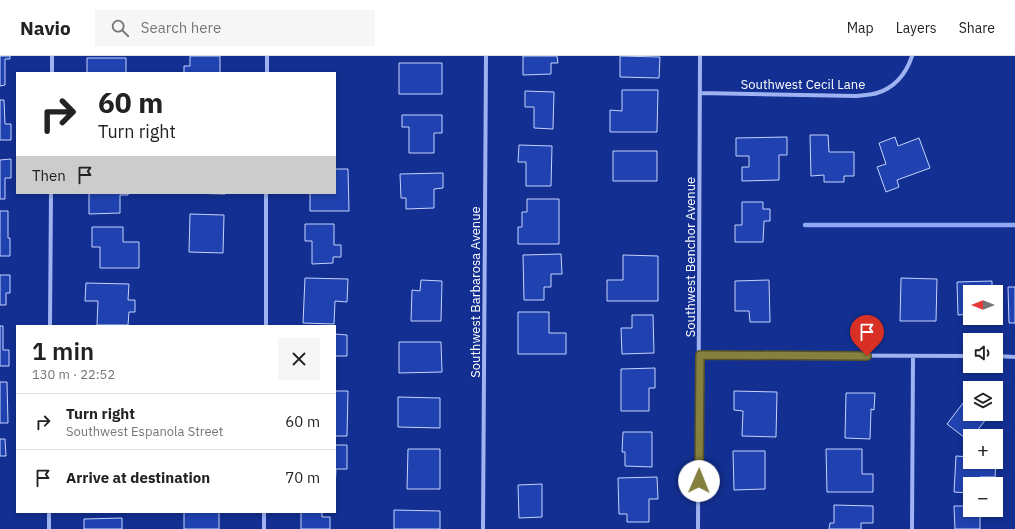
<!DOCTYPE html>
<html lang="en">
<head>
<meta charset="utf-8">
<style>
  body { margin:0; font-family:"IBM Plex Sans",sans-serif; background:#f6f6f6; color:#222; height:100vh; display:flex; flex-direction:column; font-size:15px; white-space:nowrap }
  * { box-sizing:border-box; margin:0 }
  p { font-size:13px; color:#767676 }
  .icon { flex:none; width:22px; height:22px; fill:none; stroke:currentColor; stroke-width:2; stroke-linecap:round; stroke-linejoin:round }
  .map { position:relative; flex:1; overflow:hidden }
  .side { position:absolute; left:16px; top:269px; width:320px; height:188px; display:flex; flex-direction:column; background:#fff; border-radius:0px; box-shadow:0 2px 6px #0003 }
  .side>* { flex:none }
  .guide { position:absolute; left:16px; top:16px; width:320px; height:122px; border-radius:0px; box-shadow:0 2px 6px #0003; background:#fff; color:#222; overflow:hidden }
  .needle { width:26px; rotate:270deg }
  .buttons { position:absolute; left:963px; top:229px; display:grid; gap:8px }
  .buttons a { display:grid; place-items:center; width:40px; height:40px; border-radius:0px; background:#fff; box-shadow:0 2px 6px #0003; font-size:20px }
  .pin { position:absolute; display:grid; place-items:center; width:34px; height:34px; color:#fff; margin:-41px -17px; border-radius:50% 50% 50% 0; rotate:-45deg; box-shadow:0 0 4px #0007 }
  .pin .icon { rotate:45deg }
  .me { position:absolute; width:44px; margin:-22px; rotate:1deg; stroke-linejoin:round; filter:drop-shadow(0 0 3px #0008) }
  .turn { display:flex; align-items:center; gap:14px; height:84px; padding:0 16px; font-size:18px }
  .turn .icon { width:52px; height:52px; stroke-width:2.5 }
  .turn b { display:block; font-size:28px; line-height:34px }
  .then { display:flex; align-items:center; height:38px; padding:0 16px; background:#0003; gap:8px; font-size:15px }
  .round { display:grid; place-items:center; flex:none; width:42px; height:42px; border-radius:0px; background:#f6f6f6 }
  .overview { display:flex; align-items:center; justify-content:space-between; height:68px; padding:0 16px }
  h1 { font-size:24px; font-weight:600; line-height:30px }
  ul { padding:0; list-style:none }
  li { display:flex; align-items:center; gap:12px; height:56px; padding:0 16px; border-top:1px solid #e0e0e0 }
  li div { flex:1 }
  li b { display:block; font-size:15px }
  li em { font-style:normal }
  header { display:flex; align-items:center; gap:24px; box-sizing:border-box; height:56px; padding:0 20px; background:#fff; border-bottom:1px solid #e0e0e0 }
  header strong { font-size:19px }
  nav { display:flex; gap:22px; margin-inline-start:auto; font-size:14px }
  .search { width:280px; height:36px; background:#f6f6f6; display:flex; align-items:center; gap:10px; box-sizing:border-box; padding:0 14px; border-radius:0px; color:#767676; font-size:15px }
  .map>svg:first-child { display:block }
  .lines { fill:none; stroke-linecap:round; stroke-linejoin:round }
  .stream { stroke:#90aaf5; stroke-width:4.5 }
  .building { fill:#2042b1; stroke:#c6d3fd }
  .street { stroke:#9fb3f2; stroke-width:4 }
  .route-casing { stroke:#565328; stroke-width:10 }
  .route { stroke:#85803e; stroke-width:7 }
  .labels { text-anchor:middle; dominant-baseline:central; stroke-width:4; stroke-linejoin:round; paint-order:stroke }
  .street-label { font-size:13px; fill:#fff; stroke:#122f91 }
</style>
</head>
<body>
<header>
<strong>Navio</strong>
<div class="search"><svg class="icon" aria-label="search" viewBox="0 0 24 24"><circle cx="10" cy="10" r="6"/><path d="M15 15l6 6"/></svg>Search here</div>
<nav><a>Map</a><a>Layers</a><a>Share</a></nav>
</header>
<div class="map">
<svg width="1015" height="473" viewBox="0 0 1015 473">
  <rect width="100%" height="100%" fill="#122f91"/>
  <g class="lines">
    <path class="stream" d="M805,169H1015"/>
  </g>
  <path class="building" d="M0,0H10V3H5V29L0,30Z
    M190,0H220V17H184V10H190Z
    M523,0H557L558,7H551V18L523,19Z
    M620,0L660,1L659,22L620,21Z
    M87,2H126V17H87Z
    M399,7H442V38H399Z
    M622,34H658L657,76H610V54L622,55Z
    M525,35L554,36L553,73L534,72V51H525Z
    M0,44H4L5,68H11V84H0Z
    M402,59H442V77H434V97H409V71H402Z
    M810,79H828L829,96H854V120H844V126H824V119L811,120Z
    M787,81V99H779V124L742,125V111H749V100H736V82Z
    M895,81L898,90L919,82L930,112L897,124L899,131L886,136L877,111L886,108L879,87Z
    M519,89L552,90L551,130H526V106H518Z
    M613,95H657V125H613Z
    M11,103V122H5V143H0V104Z
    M335,113H348L349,155H310V137H335Z
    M443,117V132L434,133V152L406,153V142H401L400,118Z
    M89,137H128V139H120V157L89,158Z
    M184,137H225V138Z
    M527,143H559V188H518V171H522V156H527Z
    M742,146H763V153H770V165H764L763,186H735V169H742Z
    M0,155H8V182H10V200H0Z
    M190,158L224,159L223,197L189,196Z
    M305,168H334V189H341V201H333V207L312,208V185H305Z
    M92,171H123V186H139V212H100V191H92Z
    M561,198L562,218H551V231H544V244H524L523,199Z
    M623,199L658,200V245H607V224H623Z
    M0,219H10V237H6V249H0Z
    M305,222L348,223L347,246L335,245L334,268L303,267Z
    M901,222L937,223L936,265H900Z
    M421,224L442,225L441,265H411L412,234L420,235Z
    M769,224L770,266H750L749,255H735V225Z
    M992,225V236H970V258L958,259L957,226Z
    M86,227L129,228L128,244H135V256H129L128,269H97L98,245H85Z
    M1008,231H1015V267H1009Z
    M518,256H549V277H566V298H518Z
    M632,259H653L654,297L622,298L621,272H632Z
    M976,262H993V265H976Z
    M0,270H3V294H9V310H0Z
    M335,278L347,279V300H335Z
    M399,286H441L442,316L399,317Z
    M655,312V332H649V355H621V313Z
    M0,326H7L8,367H0Z
    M335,335H348L347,380H335Z
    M734,335L777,336L776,381L742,380L743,355L734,354Z
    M846,337H875L874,354L871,353L870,383L845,382Z
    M970,338V358H990L973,380H970L969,385L947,368Z
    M398,341L440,342V372L398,371Z
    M623,376H652V411L625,410V396H622Z
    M0,383H5L6,400H0Z
    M335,389H347V413H336L335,435Z
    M408,393H440V433H407Z
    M826,393H862V418H873V436H827Z
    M733,395H765V433L734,434Z
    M956,400L970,401V406H996L995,421H980V428H970V437L954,436Z
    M657,421L658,443H649V466H627V458H619L618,422Z
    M542,428V461L519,462L518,429Z
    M834,449L873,450V467H861V473H829L830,467H834Z
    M954,450H970V454H980V473H955Z
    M394,454L440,455V473H394Z
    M184,456H219V473H184Z
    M301,456H322V461H330V473H301Z
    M122,462V473H84V463Z"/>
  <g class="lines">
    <path class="street" d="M52,17V0
      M267,17V0
      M700,37L856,40C863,39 871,39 877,37C896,31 906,18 912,0
      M50,270L51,137
      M266,270V137
      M700,299L970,300
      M996,300L1015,301
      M49,473V456
      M264,473V456
      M483,473L486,0
      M698,473L700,0
      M912,473L913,300"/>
  </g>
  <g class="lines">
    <defs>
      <path id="route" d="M699,425L700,299L867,300"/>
    </defs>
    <use href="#route" class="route-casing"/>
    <use href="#route" class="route"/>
  </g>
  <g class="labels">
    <g class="street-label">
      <text x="803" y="28">Southwest Cecil Lane</text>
      <text transform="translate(690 201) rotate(-90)">Southwest Benchor Avenue</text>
      <text transform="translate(475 236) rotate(-90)">Southwest Barbarosa Avenue</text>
    </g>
  </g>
</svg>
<div class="buttons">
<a><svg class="needle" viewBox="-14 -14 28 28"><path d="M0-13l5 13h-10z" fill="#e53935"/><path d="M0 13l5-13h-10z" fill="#767676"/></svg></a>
<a><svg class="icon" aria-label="sound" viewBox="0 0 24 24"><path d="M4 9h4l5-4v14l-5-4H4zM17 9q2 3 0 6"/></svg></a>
<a><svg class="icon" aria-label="layers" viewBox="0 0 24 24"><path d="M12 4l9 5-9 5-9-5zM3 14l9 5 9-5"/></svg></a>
<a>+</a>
<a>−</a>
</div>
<div class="pin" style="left:867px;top:300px;background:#d93025"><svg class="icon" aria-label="arrive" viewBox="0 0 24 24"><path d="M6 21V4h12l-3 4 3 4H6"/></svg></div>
<svg class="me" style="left:699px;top:425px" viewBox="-20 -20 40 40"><circle r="19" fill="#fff"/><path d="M0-13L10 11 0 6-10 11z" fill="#85803e"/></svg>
<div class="guide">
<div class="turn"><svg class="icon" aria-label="right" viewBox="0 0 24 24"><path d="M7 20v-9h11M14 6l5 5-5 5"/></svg><div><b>60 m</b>Turn right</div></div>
<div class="then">Then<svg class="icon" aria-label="arrive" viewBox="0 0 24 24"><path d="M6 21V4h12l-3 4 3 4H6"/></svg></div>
</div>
<section class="side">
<div class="overview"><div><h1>1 min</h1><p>130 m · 22:52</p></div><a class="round"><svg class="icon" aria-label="close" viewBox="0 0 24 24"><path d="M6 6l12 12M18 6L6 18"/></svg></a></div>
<ul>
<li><svg class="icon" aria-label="right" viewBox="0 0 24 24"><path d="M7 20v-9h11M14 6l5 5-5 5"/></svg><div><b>Turn right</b><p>Southwest Espanola Street</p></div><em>60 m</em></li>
<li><svg class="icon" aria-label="arrive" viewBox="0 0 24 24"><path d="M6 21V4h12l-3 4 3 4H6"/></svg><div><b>Arrive at destination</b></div><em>70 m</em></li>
</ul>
</section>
</div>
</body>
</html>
